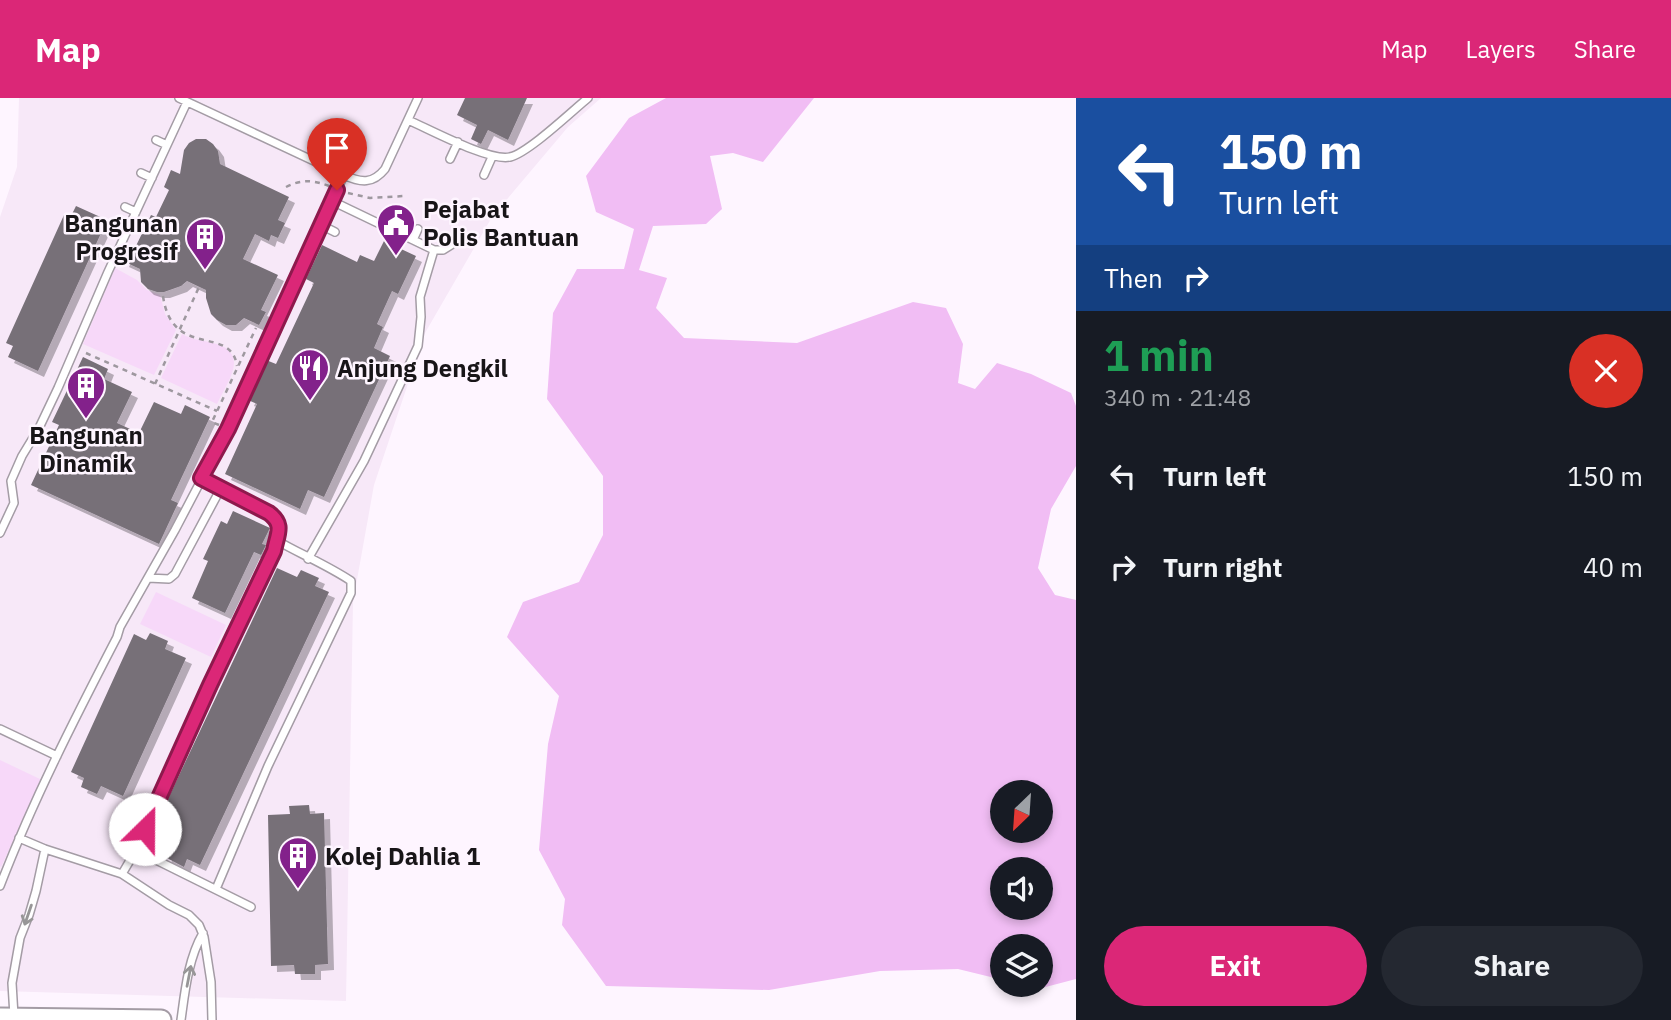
<!DOCTYPE html>
<html lang="en">
<head>
<meta charset="utf-8">
<style>
  body { margin:0; font-family:"IBM Plex Sans",sans-serif; background:#242831; color:#f1f3f6; height:100vh; display:flex; flex-direction:column; font-size:26px; white-space:nowrap }
  * { box-sizing:border-box; margin:0 }
  p { font-size:23px; color:#9ea1a6 }
  .icon { flex:none; width:38px; height:38px; fill:none; stroke:currentColor; stroke-width:2; stroke-linecap:round; stroke-linejoin:round }
  .map { position:relative; flex:1; overflow:hidden }
  .sheet { display:flex; flex-direction:column; background:#171b24; width:595px }
  .sheet>* { flex:none }
  .guide { background:#1a4fa0; color:#fff; overflow:hidden }
  .needle { width:46px; rotate:205deg }
  .controls { position:absolute; left:990px; top:682px; display:grid; gap:14px }
  .controls a { display:grid; place-items:center; width:63px; height:63px; border-radius:50%; background:#171b24; box-shadow:0 4px 10px #0003; font-size:35px }
  .pin { position:absolute; display:grid; place-items:center; width:60px; height:60px; color:#fff; margin:-72px -30px; border-radius:50% 50% 50% 0; rotate:-45deg; box-shadow:0 0 7px #0007 }
  .pin .icon { rotate:45deg }
  .me { position:absolute; width:77px; margin:-38px; rotate:23deg; stroke-linejoin:round; filter:drop-shadow(0 0 5px #0008) }
  .turn { display:flex; align-items:center; gap:24px; height:147px; padding:0 28px; font-size:32px }
  .turn .icon { width:91px; height:91px; stroke-width:2.5 }
  .turn b { display:block; font-size:49px; line-height:60px }
  .then { display:flex; align-items:center; height:66px; padding:0 28px; background:#0003; gap:14px; font-size:26px }
  .round { display:grid; place-items:center; flex:none; width:74px; height:74px; border-radius:37px; background:#242831 }
  .overview { display:flex; align-items:center; justify-content:space-between; height:119px; padding:0 28px }
  h1 { font-size:42px; font-weight:800; line-height:52px; color:#1e9e55 }
  .button { display:flex; gap:14px; margin-top:auto; padding:14px 28px }
  .button a { flex:1; height:80px; border-radius:42px; background:#db2777; color:#fff; font-size:28px; font-weight:800; line-height:80px; text-align:center }
  .button a+a { background:#242831; color:#f1f3f6 }
  ul { padding:0; list-style:none }
  li { display:flex; align-items:center; gap:21px; height:91px; padding:0 28px }
  li div { flex:1 }
  li b { display:block; font-size:26px }
  li em { font-style:normal }
  header { display:flex; align-items:center; gap:42px; box-sizing:border-box; height:98px; padding:0 35px; background:#db2777; color:#fff }
  header strong { font-size:33px }
  nav { display:flex; gap:38px; margin-inline-start:auto; font-size:24px }
  main { display:flex; flex:1; min-height:0 }
  .map>svg:first-child { display:block }
  .built { fill:#f7e8f8 }
  .green { fill:#f7d8f9 }
  .water { fill:#f1bdf4; fill-rule:evenodd }
  .building { fill:#777078; filter:url(#shadow) }
  .lines { fill:none; stroke-linecap:round; stroke-linejoin:round }
  .lane-casing { stroke:#a49ca5; stroke-width:10 }
  .secondary-casing { stroke:#a49ca5; stroke-width:23 }
  .path { stroke:#9e989f; stroke-width:2.5; stroke-dasharray:5 5; stroke-linecap:butt }
  .lane { stroke:#fff; stroke-width:7 }
  .secondary { stroke:#fff; stroke-width:19 }
  .oneway { stroke:#979697 }
  .route-casing { stroke:#8e194d; stroke-width:18 }
  .route { stroke:#db2777; stroke-width:12 }
  .labels { text-anchor:middle; dominant-baseline:central; stroke-width:5; stroke-linejoin:round; paint-order:stroke }
  .poi-label { font-size:24px; font-weight:bold; fill:#181518; stroke:#fef5ff; text-anchor:start }
</style>
</head>
<body>
<header>
<strong>Map</strong>
<nav><a>Map</a><a>Layers</a><a>Share</a></nav>
</header>
<main>
<div class="map">
<svg width="1076" height="922" viewBox="0 0 1076 922">
  <defs>
    <filter id="shadow"><feDropShadow dx="6" dy="6" stdDeviation="0" flood-color="#0004"/></filter>
  </defs>
  <rect width="100%" height="100%" fill="#fef5ff"/>
  <path class="built" d="M19,0H601L568,29L492,119L425,235L374,387L353,504L346,903L0,893V119L17,69Z"/>
  <path class="green" d="M115,170L137,182L147,192L160,197L165,216L176,232L154,277L83,246Z
    M182,236C191,241 199,242 209,244C252,253 229,281 217,306L161,280Z
    M156,494L226,527L211,559L140,526Z
    M0,662L42,682L1,769L0,768Z"/>
  <path class="water" d="M666,0H814L763,64L733,55L710,58L722,111L706,126L653,128L639,172L667,180L656,210L684,240L797,245L913,204L946,210L963,246L958,285L975,291L997,265L1031,276L1071,295L1076,308V368L1051,411L1038,470L1055,497L1076,502V881L1038,891L1023,887H1041V849H1003V882L958,871L880,873L769,892L606,888L562,827L565,801L539,752L548,646L559,598L507,539L523,504L579,484L603,437V378L547,301L553,215L577,171H624L634,131L596,114L586,78L629,20ZM1003,695H1041V733H1003ZM1003,772H1041V810H1003Z"/>
  <path class="building" d="M465,0H527L508,42L488,32L481,46L471,41L477,27L457,17Z
    M196,41H206L213,46L218,53L220,66L289,99L278,122L285,125L278,140L271,137L269,143L255,136L243,161L278,177L261,212L266,214L259,227L244,220L236,227H226L217,222L211,216L206,200V192L187,183L181,188L164,194H157L148,191L141,184L140,171L123,163L129,150L134,152L151,117L156,119L169,92L164,89L171,72L180,76L184,52L189,45Z
    M76,108L107,122L38,273L8,259L13,248L6,245L64,117L70,120Z
    M384,143L416,158L398,196L392,193L377,226L383,229L374,250L390,258L324,399L308,392L300,411L225,376L257,306L248,302L266,262L276,266L314,185L306,181L322,147L357,164L360,157L374,163Z
    M83,259L108,271L104,281L132,294L117,325L139,335L154,304L181,316L185,307L210,319L171,402L178,405L159,446L31,387L59,327L52,324Z
    M233,413L270,430L262,446L266,447L261,457L254,454L225,515L192,500L208,463L203,461L221,423L227,426Z
    M277,470L297,479L301,472L319,480L315,488L329,494L200,767L187,761L184,769L165,759L168,752L148,743Z
    M150,535L168,543L165,551L186,560L123,698L101,688L97,696L81,689L84,680L71,674L134,536L146,542Z
    M309,707L310,716L324,715L328,866L315,867V876H295L294,867L271,868L268,717L290,716L289,708Z"/>
  <g class="lines">
    <defs>
      <path id="lane" d="M179,0L344,77
        M408,22C429,31 490,64 510,59C528,55 571,14 588,0
        M156,42L167,47
        M450,61L458,44
        M141,75L152,80
        M484,77L492,59
        M332,103L434,152H443L451,147
        M125,109L136,114
        M321,127L335,134
        M413,142L418,131
        M0,435L14,405L11,383L22,358L39,330L58,290L108,174L187,4
        M308,461L364,363L418,248L421,219L420,199L434,152
        M148,480L169,481L175,476L221,390
        M0,631L57,658
        M19,740L45,751L122,776L169,807L189,817L199,827L204,839L211,884L212,922
        M136,752L251,809
        M122,776L136,752L210,587L274,453C276,436 285,427 269,415L201,380
        M0,788C33,702 75,620 117,539L120,529L175,432L228,331L344,77C361,85 373,86 385,71L418,0
        M216,791L268,668L351,495V483C327,467 300,456 276,442
        M14,918L12,885L20,840L29,817L36,793L45,751
        M181,922C185,893 188,861 203,835"/>
      <path id="secondary" d="M0,920L161,922"/>
    </defs>
    <use href="#lane" class="lane-casing"/>
    <use href="#secondary" class="secondary-casing"/>
    <path class="path" d="M286,89C302,81 313,82 329,88
      M348,95L370,100L404,98
      M163,198C172,262 231,226 237,268
      M86,255L217,313
      M155,286L199,189
      M219,327L212,324L256,230"/>
    <use href="#lane" class="lane"/>
    <use href="#secondary" class="secondary"/>
  </g>
  <defs><path id="oneway-shaft" d="M-6 0H5M1.5-3L5.5 0L1.5 3" fill="none" stroke-width="1.6" stroke-linecap="round" stroke-linejoin="round" transform="scale(1.75)"/></defs>
  <g class="oneway">
    <use href="#oneway-shaft" transform="translate(28 817) rotate(109)"/>
    <use href="#oneway-shaft" transform="translate(189 878) rotate(-79)"/>
  </g>
  <g class="lines">
    <defs>
      <path id="route" d="M145,731L210,587L274,453C277,436 285,427 269,415L201,380L228,331L337,92"/>
    </defs>
    <use href="#route" class="route-casing"/>
    <use href="#route" class="route"/>
  </g>
  <defs>
    <symbol id="civic-pin" viewBox="-11 -11 22 30"><path d="M0 17L-7.5 6A9.5 9.5 0 1 1 7.5 6Z" fill="#83218b" stroke="#fef5ff"/><path d="M-.6-6.5H3V-4.5H.6V-3L4-1V1h2V6H-6V1h2V-1L-.6-3ZM-1.2 2.5V6h2.4V2.5Z" fill="#fff"/></symbol>
    <symbol id="building-pin" viewBox="-11 -11 22 30"><path d="M0 17L-7.5 6A9.5 9.5 0 1 1 7.5 6Z" fill="#83218b" stroke="#fef5ff"/><path d="M-4-6H4V6H1V3H-1V6H-4ZM-2.5-4.3h1.7v1.8h-1.7ZM.8-4.3h1.7v1.8H.8ZM-2.5-1h1.7V.8h-1.7ZM.8-1h1.7V.8H.8Z" fill="#fff"/></symbol>
    <symbol id="restaurant-pin" viewBox="-11 -11 22 30"><path d="M0 17L-7.5 6A9.5 9.5 0 1 1 7.5 6Z" fill="#83218b" stroke="#fef5ff"/><path d="M-5-6h1v4h1v-4h1v4h1v-4h1v5L-1.5 .5V6h-2V.5L-5-1ZM5-6V6H3V1.5H1.5Q1.5-4 5-6Z" fill="#fff"/></symbol>
  </defs>
  <g fill-rule="evenodd">
    <use href="#civic-pin" x="374" y="103" width="44" height="60"/>
    <use href="#building-pin" x="183" y="117" width="44" height="60"/>
    <use href="#restaurant-pin" x="288" y="248" width="44" height="60"/>
    <use href="#building-pin" x="64" y="266" width="44" height="60"/>
    <use href="#building-pin" x="276" y="736" width="44" height="60"/>
  </g>
  <g class="labels">
    <g class="poi-label">
      <text x="423" y="111">Pejabat<tspan x="423" dy="28">Polis Bantuan</tspan></text>
      <text x="178" y="125" text-anchor="end">Bangunan<tspan x="178" dy="28">Progresif</tspan></text>
      <text x="337" y="270">Anjung Dengkil</text>
      <text x="86" y="337" text-anchor="middle">Bangunan<tspan x="86" dy="28">Dinamik</tspan></text>
      <text x="325" y="758">Kolej Dahlia 1</text>
    </g>
  </g>
</svg>
<div class="controls">
<a><svg class="needle" viewBox="-14 -14 28 28"><path d="M0-13l5 13h-10z" fill="#e53935"/><path d="M0 13l5-13h-10z" fill="#9ea1a6"/></svg></a>
<a><svg class="icon" aria-label="sound" viewBox="0 0 24 24"><path d="M4 9h4l5-4v14l-5-4H4zM17 9q2 3 0 6"/></svg></a>
<a><svg class="icon" aria-label="layers" viewBox="0 0 24 24"><path d="M12 4l9 5-9 5-9-5zM3 14l9 5 9-5"/></svg></a>
</div>
<div class="pin" style="left:337px;top:92px;background:#d93025"><svg class="icon" aria-label="arrive" viewBox="0 0 24 24"><path d="M6 21V4h12l-3 4 3 4H6"/></svg></div>
<svg class="me" style="left:145px;top:731px" viewBox="-20 -20 40 40"><circle r="19" fill="#fff"/><path d="M0-13L10 11 0 6-10 11z" fill="#db2777"/></svg>
</div>
<section class="sheet">
<div class="guide">
<div class="turn"><svg class="icon" aria-label="left" viewBox="0 0 24 24"><path d="M17 20v-9H6M10 6l-5 5 5 5"/></svg><div><b>150 m</b>Turn left</div></div>
<div class="then">Then<svg class="icon" aria-label="right" viewBox="0 0 24 24"><path d="M7 20v-9h11M14 6l5 5-5 5"/></svg></div>
</div>
<div class="overview"><div><h1>1 min</h1><p>340 m · 21:48</p></div><a class="round" style="background:#d93025;color:#fff"><svg class="icon" aria-label="close" viewBox="0 0 24 24"><path d="M6 6l12 12M18 6L6 18"/></svg></a></div>
<ul>
<li><svg class="icon" aria-label="left" viewBox="0 0 24 24"><path d="M17 20v-9H6M10 6l-5 5 5 5"/></svg><div><b>Turn left</b></div><em>150 m</em></li>
<li><svg class="icon" aria-label="right" viewBox="0 0 24 24"><path d="M7 20v-9h11M14 6l5 5-5 5"/></svg><div><b>Turn right</b></div><em>40 m</em></li>
</ul>
<div class="button"><a>Exit</a><a>Share</a></div>
</section>
</main>
</body>
</html>
